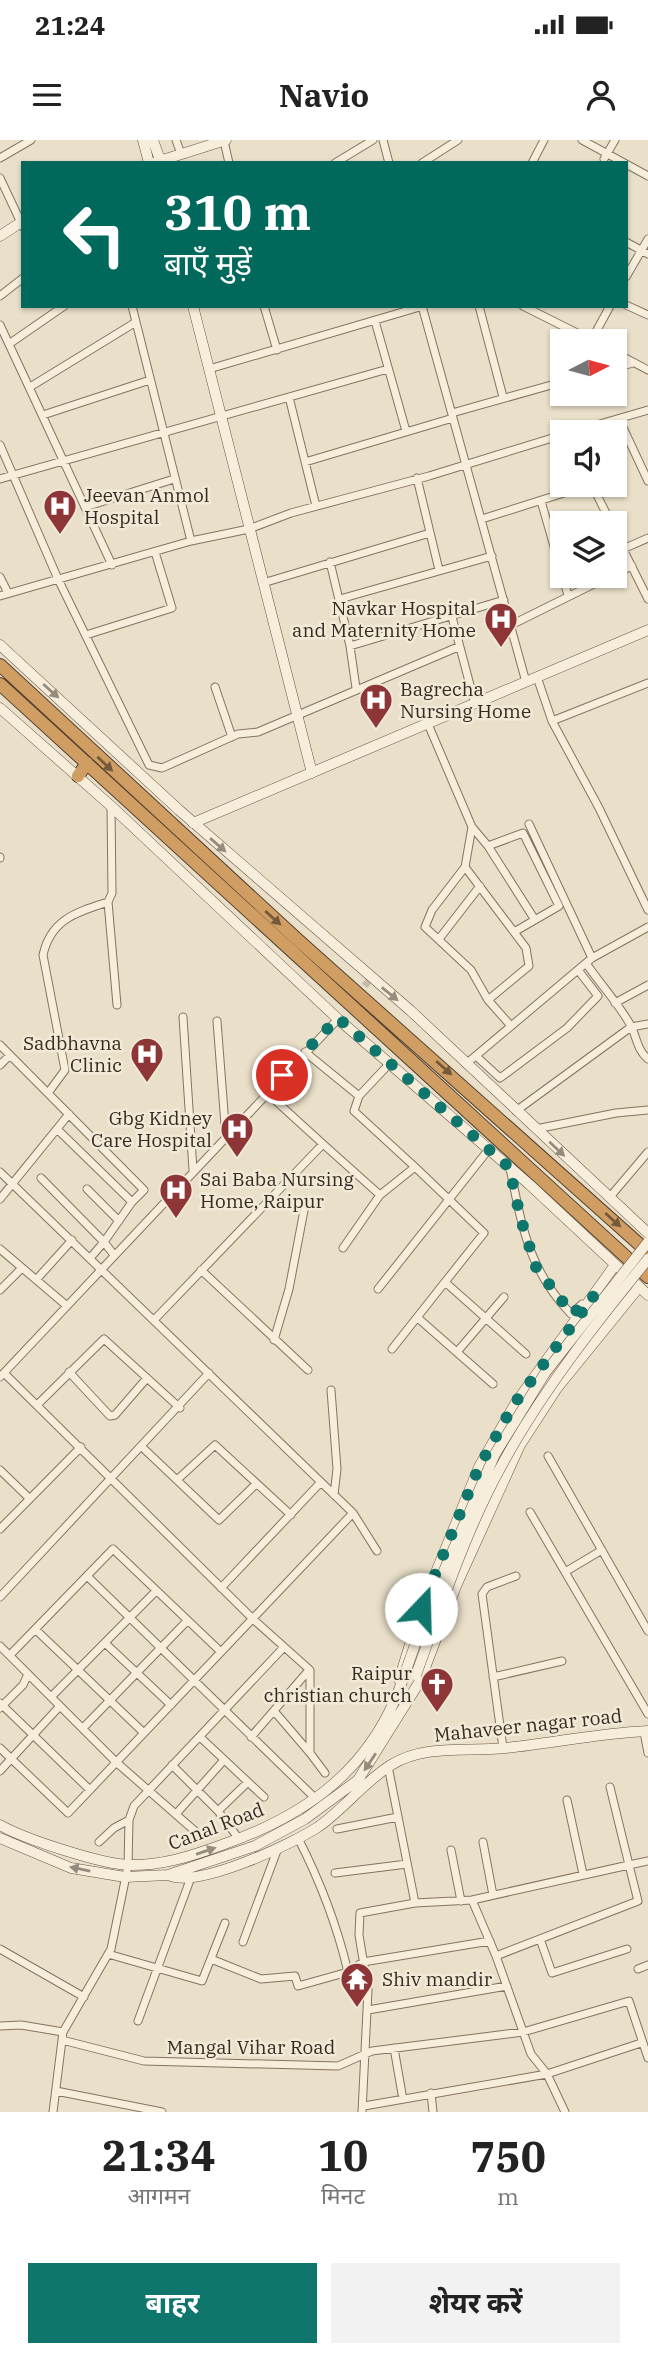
<!DOCTYPE html>
<html lang="hi">
<head>
<meta charset="utf-8">
<style>
  body { margin:0; font-family:"IBM Plex Serif","Noto Sans Devanagari",serif; background:#f2f2f2; color:#222; height:100vh; display:flex; flex-direction:column; font-size:26px; white-space:nowrap }
  * { box-sizing:border-box; margin:0 }
  p { font-size:23px; color:#767676 }
  .icon { flex:none; width:38px; height:38px; fill:none; stroke:currentColor; stroke-width:2; stroke-linecap:round; stroke-linejoin:round }
  .map { position:relative; height:1972px; overflow:hidden }
  .sheet { display:flex; flex-direction:column; background:#fff; flex:1 }
  .sheet>* { flex:none }
  .hud { position:absolute; left:21px; top:21px; width:607px; height:147px; border-radius:0px; box-shadow:0 2px 5px #0004; background:#00695c; color:#fff; overflow:hidden }
  .needle { width:46px; rotate:84deg }
  .fabs { position:absolute; left:550px; top:189px; display:grid; gap:14px }
  .fabs a { display:grid; place-items:center; width:77px; height:77px; border-radius:0px; background:#fff; box-shadow:0 2px 5px #0004; font-size:35px }
  .pin { position:absolute; display:grid; place-items:center; width:60px; height:60px; color:#fff; margin:-30px; border:4px solid #fff; border-radius:50%; box-shadow:0 2px 7px #0007 }
  .me { position:absolute; width:77px; margin:-38px; rotate:21deg; stroke-linejoin:round; filter:drop-shadow(0 0 5px #0008) }
  .turn { display:flex; align-items:center; gap:24px; height:147px; padding:0 28px; font-size:32px }
  .turn .icon { width:91px; height:91px; stroke-width:2.5 }
  .turn b { display:block; font-size:49px; line-height:60px }
  .eta { display:flex; justify-content:space-evenly; align-items:center; height:119px; text-align:center }
  .eta b { font-size:42px; font-weight:700; line-height:49px }
  .primary-button { display:flex; gap:14px; margin-top:auto; padding:14px 28px }
  .primary-button a { flex:1; height:80px; border-radius:0px; background:#0f766e; color:#fff; font-size:28px; font-weight:700; line-height:80px; text-align:center }
  .primary-button a+a { background:#f2f2f2; color:#222 }
  .status { display:flex; justify-content:space-between; align-items:center; height:49px; padding:0 35px; background:#fff; direction:ltr }
  .status svg { height:19px; fill:currentColor }
  header { display:flex; justify-content:space-between; align-items:center; height:91px; padding:0 28px; background:#fff; font-size:32px; font-weight:700 }
  .map>svg:first-child { display:block }
  .lines { fill:none; stroke-linecap:round; stroke-linejoin:round }
  .street-tunnel { stroke:#c6bca7; stroke-width:7; stroke-dasharray:7 3.5; stroke-linecap:butt }
  .street-casing { stroke:#85735f; stroke-width:9 }
  .secondary-casing { stroke:#675442; stroke-width:11 }
  .highway-casing { stroke:#534133; stroke-width:14 }
  .street { stroke:#f6eddb; stroke-width:7 }
  .secondary { stroke:#f6eddb; stroke-width:10 }
  .highway { stroke:#d09e63; stroke-width:12 }
  .secondary-bridge-casing { stroke:#675442; stroke-width:11; stroke-linecap:butt }
  .secondary-bridge { stroke:#f6eddb; stroke-width:10 }
  .oneway { fill:#968c7e }
  .oneway2 { fill:#74593b }
  .route { stroke:#0f766e; stroke-width:12; stroke-dasharray:0 21.6 }
  .labels { text-anchor:middle; dominant-baseline:central; stroke-width:5; stroke-linejoin:round; paint-order:stroke }
  .poi-label { font-size:19px; fill:#372b21; stroke:#f2ead8; text-anchor:start }
  .street-label { font-size:19px; fill:#372b21; stroke:#f2ead8 }
</style>
</head>
<body>
<div class="status"><b>21:24</b><svg viewBox="0 0 49 12"><path d="M0 12V9h3v3zM5 12V6h3v6zM10 12V3h3v9zM15 12V0h3v12zM26 1h20v11H26zM47 4h2v5h-2z"/></svg></div>
<header><svg class="icon" aria-label="menu" viewBox="0 0 24 24"><path d="M4 6h16M4 12h16M4 18h16"/></svg>Navio<svg class="icon" aria-label="person" viewBox="0 0 24 24"><circle cx="12" cy="8" r="4"/><path d="M4 21q1-7 8-7t8 7"/></svg></header>
<div class="map">
<svg width="648" height="1972" viewBox="0 0 648 1972">
  <rect width="100%" height="100%" fill="#eae0c9"/>
  <g class="lines">
    <path class="street-tunnel" d="M358,854L371,838"/>
    <defs>
      <path id="street" d="M176,0L181,14
        M383,0L389,23
        M582,0L648,36
        M224,1L229,23
        M0,18L31,0
        M604,19L615,0
        M335,23L373,0
        M422,23L458,0
        M532,23L544,0
        M0,38L23,87
        M626,102L648,114
        M626,137L648,99
        M0,156L23,138
        M626,165L648,175
        M132,166L191,401
        M264,166L277,210
        M422,166L526,542
        M479,166L503,257
        M523,166L593,201
        M375,181L406,291
        M0,185L112,425
        M591,201L610,166
        M9,204L64,166
        M614,212L648,230
        M614,228L633,223
        M209,229L423,166
        M30,247L136,182
        M289,257L316,366
        M452,273L562,242
        M43,275L150,240
        M619,279L648,341
        M572,292L648,270
        M0,305L58,439L149,625L162,628L238,594L258,592L458,507
        M305,322L453,278
        M417,338L439,430
        M0,339L388,229
        M592,345L611,383
        M541,361L562,434
        M85,367L174,339
        M482,379L589,345
        M614,391L648,459
        M623,409L648,398
        M330,422L350,506L356,548
        M614,434L632,426
        M562,436L568,455
        M0,437L8,453
        M263,443L430,393
        M0,456L191,401L249,389L291,373L429,336L562,295
        M340,459L492,416
        M452,477L475,564
        M511,485L610,436
        M86,495L172,468L155,412
        M350,506L504,460
        M537,537L552,581L599,668L648,770
        M215,547L232,597
        M552,581L648,543
        M428,584L472,687L465,727L432,770L425,787L471,830L488,860L511,886
        M111,666L112,753L108,762L117,865
        M529,684L592,818
        M472,687L488,706L523,693L559,766L514,792
        M488,706L535,780
        M0,717V718
        M465,727L526,808L529,826L488,860
        M439,799L480,746
        M586,823C600,844 619,864 631,886C637,898 637,910 648,919
        M615,863L648,845
        M183,877L193,1030
        M217,881L225,985L229,992
        M0,905L144,1050L132,1062L57,989
        M305,912L359,956
        M476,916L500,938L567,888L598,856L578,830
        M390,923L359,956L354,971L415,1027
        M466,924L592,818L648,787
        M0,925L10,915
        M266,952L323,1004
        M48,953L65,930L43,815C51,779 77,772 108,762
        M516,971L631,887L648,884
        M536,989L616,973L648,970
        M510,1028C522,1086 528,1129 571,1174L582,1164
        M0,1032L353,1373L68,1673L0,1608
        M41,1038L104,1102L91,1117
        M87,1049L119,1081
        M380,1055L415,1027L484,1093L445,1142L526,1214
        M609,1058L648,1012
        M0,1059L69,974
        M0,1109L67,1166
        M114,1115L104,1102L132,1062
        M201,1130L308,1230
        M36,1140L72,1100
        M378,1149L489,1009
        M0,1150L22,1128
        M155,1179L323,1004L380,1055L343,1108
        M419,1179L493,1244
        M274,1200L289,1149L306,1060
        M392,1209L445,1142
        M457,1212L504,1157
        M69,1232L110,1276L115,1275L147,1238
        M4,1233L253,1479L310,1530V1613L325,1633
        M0,1237L338,879
        M331,1250L337,1329L334,1355
        M37,1265L104,1199L180,1268
        M142,1307L219,1380L256,1344
        M548,1316L648,1491
        M0,1330L29,1358
        M178,1339L215,1305L291,1375
        M530,1372L648,1574
        M353,1373L377,1411
        M0,1389L81,1307
        M565,1432L602,1410
        M87,1436L316,1659
        M221,1448L321,1342
        M0,1457L209,1233
        M36,1490L144,1593
        M105,1503L171,1565
        M0,1506L116,1622L196,1692
        M10,1515L113,1409L221,1512
        M493,1537L562,1521
        M51,1557L156,1451
        M0,1563L90,1650
        M0,1568L23,1545L28,1534
        M274,1571L310,1613
        M83,1588L187,1481
        M644,1592L648,1613
        M200,1597L264,1657
        M251,1597L309,1530
        M503,1608L482,1454L487,1447L516,1436
        M172,1625L218,1671L239,1699
        M388,1626L415,1763L472,1760L629,1725L610,1647
        M0,1631L60,1566
        M567,1660L583,1734
        M218,1671L248,1642
        M176,1674L224,1620
        M337,1689L398,1677
        M298,1698C320,1741 337,1785 348,1832L363,1822L490,1801
        M99,1702L114,1688L129,1680
        M483,1702L493,1755
        M451,1710L461,1761
        M335,1733L407,1724
        M472,1760L496,1816L531,1914L547,1934L565,1972
        M540,1799L552,1833L627,1809
        M243,1802L278,1708
        M0,1809L84,1857
        M108,1814L202,1841L225,1783
        M496,1816L638,1761L629,1725L648,1721
        M211,1819L261,1839L295,1836L298,1846L348,1832
        M638,1829L648,1825
        M368,1870L507,1846
        M138,1881L190,1740
        M0,1886L21,1885L63,1892
        M62,1900L144,1921L338,1926L372,1911L523,1892L629,1861L648,1918
        M394,1908L402,1954
        M56,1951L162,1972
        M431,1953L433,1972
        M364,1966L547,1934L641,1903
        M53,1972L63,1892L111,1809L128,1726L129,1680L134,1666L284,1507
        M362,1972L368,1850L359,1795L360,1773L415,1763"/>
      <path id="secondary" d="M143,0L149,23
        M153,0L160,20
        M153,23L226,0
        M0,96L23,81
        M193,166L312,633
        M0,505L179,670L411,871L648,1093
        M0,568L111,666L338,879L530,1045L648,1155
        M193,683L648,490
        M399,1540L421,1469L479,1327L515,1264L615,1125
        M0,1685C25,1699 103,1725 131,1725C163,1725 189,1717 219,1706C309,1675 375,1627 405,1533
        M0,1698L71,1728L125,1737L168,1735L255,1706L305,1679L358,1640L420,1541L456,1446L520,1305L557,1248L639,1147
        M169,1735C197,1749 292,1704 318,1687C344,1669 364,1642 391,1625C424,1604 467,1612 505,1608C553,1603 600,1593 648,1591"/>
      <path id="highway" d="M0,525L299,801L648,1112
        M0,544L648,1137
        M78,636L87,623"/>
    </defs>
    <use href="#street" class="street-casing"/>
    <use href="#secondary" class="secondary-casing"/>
    <use href="#highway" class="highway-casing"/>
    <use href="#street" class="street"/>
    <use href="#secondary" class="secondary"/>
    <use href="#highway" class="highway"/>
    <defs>
      <path id="secondary-bridge" d="M405,1533L429,1465L495,1314L545,1233L648,1102
        M416,1535C442,1464 466,1389 503,1323C543,1250 596,1183 648,1119"/>
    </defs>
    <use href="#secondary-bridge" class="secondary-bridge-casing"/>
    <use href="#secondary-bridge" class="secondary-bridge"/>
  </g>
  <defs><path id="oneway-solid" d="M-6-.8H1V-3.2L6.5 0L1 3.2V.8H-6Z" transform="scale(1.75)"/></defs>
  <g class="oneway">
    <use href="#oneway-solid" transform="translate(51 551) rotate(42)"/>
    <use href="#oneway-solid" transform="translate(218 705) rotate(41)"/>
    <use href="#oneway-solid" transform="translate(390 854) rotate(39)"/>
    <use href="#oneway-solid" transform="translate(557 1009) rotate(43)"/>
    <use href="#oneway-solid" transform="translate(370 1622) rotate(124)"/>
    <use href="#oneway-solid" transform="translate(206 1711) rotate(-19)"/>
    <use href="#oneway-solid" transform="translate(80 1729) rotate(-168)"/>
  </g>
  <g class="oneway2">
    <use href="#oneway-solid" transform="translate(105 624) rotate(43)"/>
    <use href="#oneway-solid" transform="translate(273 778) rotate(42)"/>
    <use href="#oneway-solid" transform="translate(444 928) rotate(42)"/>
    <use href="#oneway-solid" transform="translate(613 1080) rotate(42)"/>
  </g>
  <g class="lines">
    <path class="route" d="M282,935L338,878L509,1027L521,1080L536,1127L572,1174L594,1156L514,1264L479,1327L421,1469"/>
  </g>
  <defs>
    <symbol id="hospital-pin" viewBox="-11 -11 22 30"><path d="M0 17L-7.5 6A9.5 9.5 0 1 1 7.5 6Z" fill="#8e3537" stroke="#f2ead8"/><path d="M-5-5h3v3.5h4V-5h3V5h-3V1.5h-4V5h-3Z" fill="#fff"/></symbol>
    <symbol id="church-pin" viewBox="-11 -11 22 30"><path d="M0 17L-7.5 6A9.5 9.5 0 1 1 7.5 6Z" fill="#8e3537" stroke="#f2ead8"/><path d="M-1.2-6h2.4v3.5h3.3v2.4h-3.3V6h-2.4V-.1h-3.3v-2.4h3.3Z" fill="#fff"/></symbol>
    <symbol id="temple-pin" viewBox="-11 -11 22 30"><path d="M0 17L-7.5 6A9.5 9.5 0 1 1 7.5 6Z" fill="#8e3537" stroke="#f2ead8"/><path d="M0-6L5-2H3V0L6.5 2.5H4V6H1.5V3h-3V6H-4V2.5H-6.5L-3 0V-2H-5Z" fill="#fff"/></symbol>
  </defs>
  <g fill-rule="evenodd">
    <use href="#hospital-pin" x="41" y="347" width="38" height="52"/>
    <use href="#hospital-pin" x="482" y="460" width="38" height="52"/>
    <use href="#hospital-pin" x="357" y="541" width="38" height="52"/>
    <use href="#hospital-pin" x="128" y="895" width="38" height="52"/>
    <use href="#hospital-pin" x="218" y="970" width="38" height="52"/>
    <use href="#hospital-pin" x="157" y="1031" width="38" height="52"/>
    <use href="#church-pin" x="418" y="1525" width="38" height="52"/>
    <use href="#temple-pin" x="338" y="1820" width="38" height="52"/>
  </g>
  <g class="labels">
    <g class="poi-label">
      <text x="84" y="355">Jeevan Anmol<tspan x="84" dy="22">Hospital</tspan></text>
      <text x="476" y="468" text-anchor="end">Navkar Hospital<tspan x="476" dy="22">and Maternity Home</tspan></text>
      <text x="400" y="549">Bagrecha<tspan x="400" dy="22">Nursing Home</tspan></text>
      <text x="122" y="903" text-anchor="end">Sadbhavna<tspan x="122" dy="22">Clinic</tspan></text>
      <text x="212" y="978" text-anchor="end">Gbg Kidney<tspan x="212" dy="22">Care Hospital</tspan></text>
      <text x="200" y="1039">Sai Baba Nursing<tspan x="200" dy="22">Home, Raipur</tspan></text>
      <text x="412" y="1533" text-anchor="end">Raipur<tspan x="412" dy="22">christian church</tspan></text>
      <text x="382" y="1839">Shiv mandir</text>
    </g>
    <g class="street-label">
      <text transform="translate(528 1585) rotate(-6)">Mahaveer nagar road</text>
      <text transform="translate(216 1686) rotate(-21)">Canal Road</text>
      <text x="251" y="1907">Mangal Vihar Road</text>
    </g>
  </g>
</svg>
<div class="fabs">
<a><svg class="needle" viewBox="-14 -14 28 28"><path d="M0-13l5 13h-10z" fill="#e53935"/><path d="M0 13l5-13h-10z" fill="#767676"/></svg></a>
<a><svg class="icon" aria-label="sound" viewBox="0 0 24 24"><path d="M4 9h4l5-4v14l-5-4H4zM17 9q2 3 0 6"/></svg></a>
<a><svg class="icon" aria-label="layers" viewBox="0 0 24 24"><path d="M12 4l9 5-9 5-9-5zM3 14l9 5 9-5"/></svg></a>
</div>
<div class="pin" style="left:282px;top:935px;background:#d93025"><svg class="icon" aria-label="arrive" viewBox="0 0 24 24"><path d="M6 21V4h12l-3 4 3 4H6"/></svg></div>
<svg class="me" style="left:421px;top:1469px" viewBox="-20 -20 40 40"><circle r="19" fill="#fff"/><path d="M0-13L10 11 0 6-10 11z" fill="#0f766e"/></svg>
<div class="hud">
<div class="turn"><svg class="icon" aria-label="left" viewBox="0 0 24 24"><path d="M17 20v-9H6M10 6l-5 5 5 5"/></svg><div><b>310 m</b>बाएँ मुड़ें</div></div>
</div>
</div>
<section class="sheet">
<div class="eta">
<div><b>21:34</b><p>आगमन</p></div>
<div><b>10</b><p>मिनट</p></div>
<div><b>750</b><p>m</p></div>
</div>
<div class="primary-button"><a>बाहर</a><a>शेयर करें</a></div>
</section>
</body>
</html>
